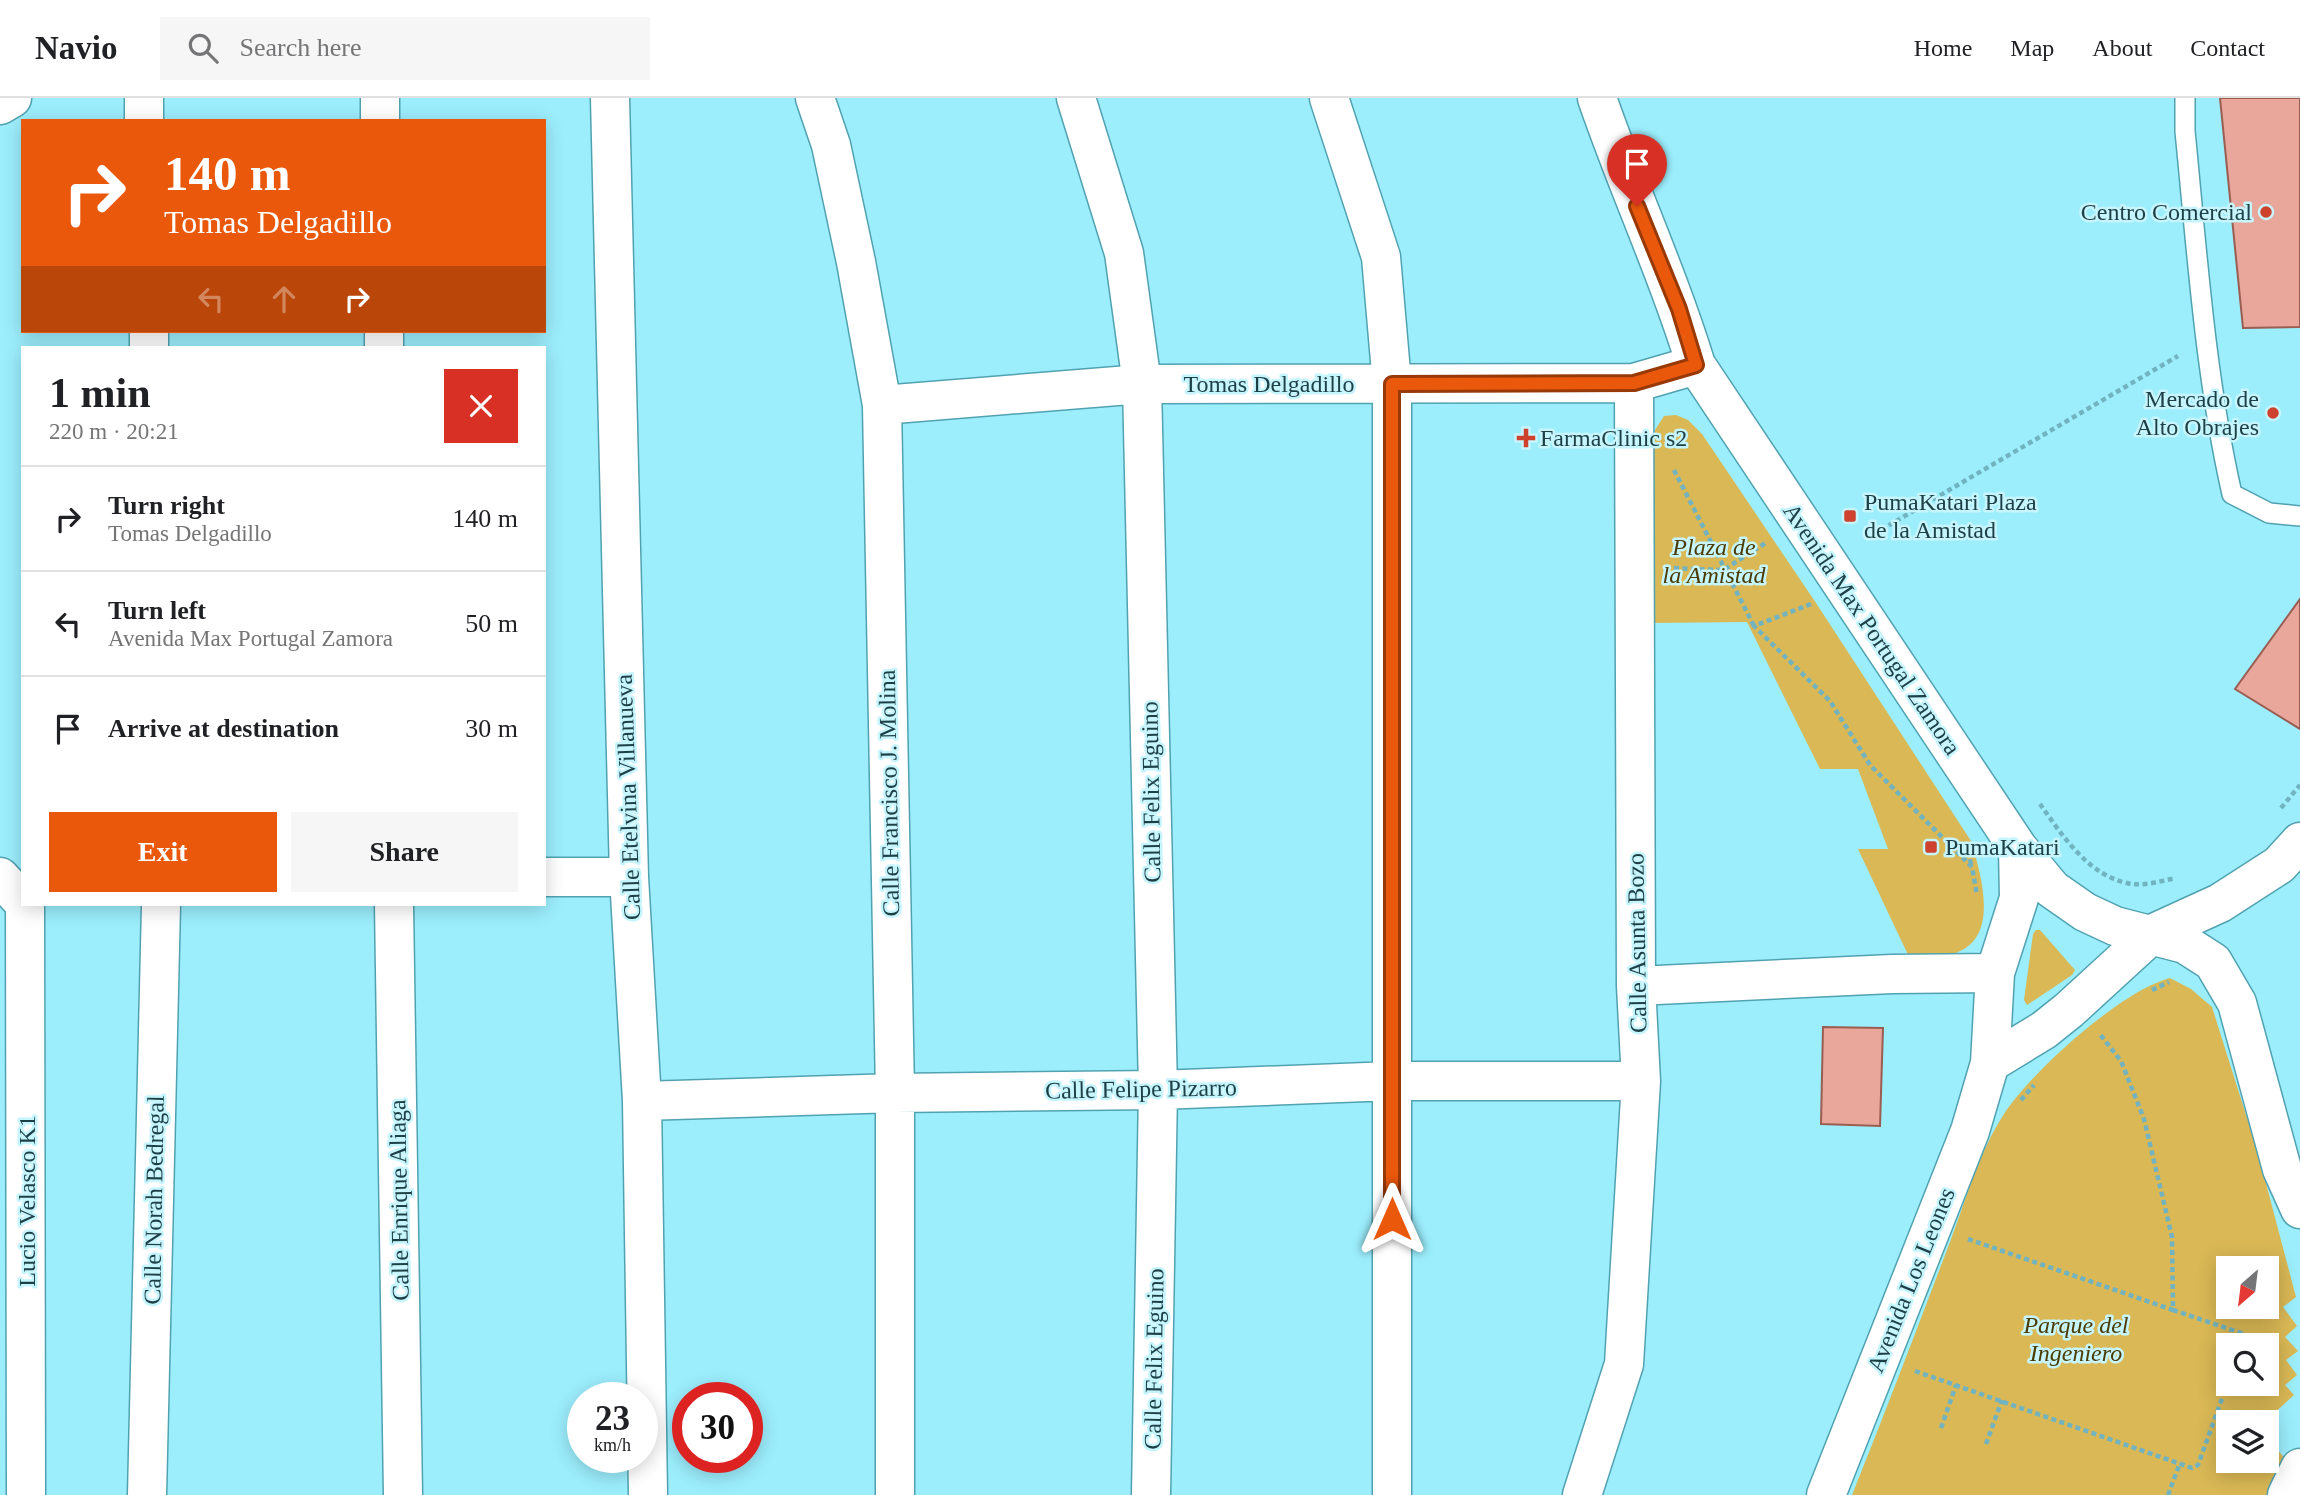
<!DOCTYPE html>
<html lang="en">
<head>
<meta charset="utf-8">
<style>
  body { margin:0; font-family:Georgia,serif; background:#f6f6f6; color:#202124; height:100vh; display:flex; flex-direction:column; font-size:26px; white-space:nowrap }
  * { box-sizing:border-box; margin:0 }
  p { font-size:23px; color:#757577 }
  .icon { flex:none; width:38px; height:38px; fill:none; stroke:currentColor; stroke-width:2; stroke-linecap:round; stroke-linejoin:round }
  .map { position:relative; flex:1; overflow:hidden }
  .side { position:absolute; left:21px; top:248px; width:525px; height:560px; display:flex; flex-direction:column; background:#fff; border-radius:0px; box-shadow:0 4px 18px #0003 }
  .side>* { flex:none }
  .hud { position:absolute; left:21px; top:21px; width:525px; height:214px; border-radius:0px; box-shadow:0 4px 18px #0003; background:#ea580c; color:#fff; overflow:hidden }
  .needle { width:46px; rotate:208deg }
  .buttons { position:absolute; left:2216px; top:1158px; display:grid; gap:14px }
  .buttons a { display:grid; place-items:center; width:63px; height:63px; border-radius:0px; background:#fff; box-shadow:0 4px 18px #0003; font-size:35px }
  .speed { position:absolute; left:567px; top:1284px; display:flex; gap:14px; font-size:35px; font-weight:700; text-align:center }
  .speed>* { display:grid; place-content:center; width:91px; height:91px; border-radius:50%; background:#fff; box-shadow:0 4px 18px #0003; line-height:1 }
  .speed small { font-size:18px; font-weight:400 }
  .speed .limit { border:10px solid #d22; background:#fff; color:#111 }
  .pin { position:absolute; display:grid; place-items:center; width:60px; height:60px; color:#fff; margin:-72px -30px; border-radius:50% 50% 50% 0; rotate:-45deg; box-shadow:0 0 7px #0007 }
  .pin .icon { rotate:45deg }
  .me { position:absolute; width:77px; margin:-38px; rotate:0deg; stroke-linejoin:round; filter:drop-shadow(0 0 5px #0008) }
  .turn { display:flex; align-items:center; gap:24px; height:147px; padding:0 28px; font-size:32px }
  .turn .icon { width:91px; height:91px; stroke-width:2.5 }
  .turn b { display:block; font-size:49px; line-height:60px }
  .lanes { display:flex; align-items:center; height:66px; padding:0 28px; background:#0003; justify-content:center; gap:35px; direction:ltr }
  .lanes .off { opacity:.35 }
  .round { display:grid; place-items:center; flex:none; width:74px; height:74px; border-radius:0px; background:#f6f6f6 }
  .summary { display:flex; align-items:center; justify-content:space-between; height:119px; padding:0 28px }
  h1 { font-size:42px; font-weight:800; line-height:52px }
  .action { display:flex; gap:14px; margin-top:auto; padding:14px 28px }
  .action a { flex:1; height:80px; border-radius:0px; background:#ea580c; color:#fff; font-size:28px; font-weight:800; line-height:80px; text-align:center }
  .action a+a { background:#f6f6f6; color:#202124 }
  ul { padding:0; list-style:none }
  li { display:flex; align-items:center; gap:21px; height:105px; padding:0 28px; border-top:2px solid #e0e0e0 }
  li div { flex:1 }
  li b { display:block; font-size:26px }
  li em { font-style:normal }
  header { display:flex; align-items:center; gap:42px; box-sizing:border-box; height:98px; padding:0 35px; background:#fff; border-bottom:2px solid #e0e0e0 }
  header strong { font-size:33px }
  nav { display:flex; gap:38px; margin-inline-start:auto; font-size:24px }
  .search { width:490px; height:63px; background:#f6f6f6; display:flex; align-items:center; gap:18px; box-sizing:border-box; padding:0 24px; border-radius:0px; color:#757577; font-size:26px }
  .map>svg:first-child { display:block }
  .green { fill:#d9b855; fill-rule:evenodd }
  .building { fill:#e9a69a; stroke:#9a5d52; stroke-width:2 }
  .lines { fill:none; stroke-linecap:round; stroke-linejoin:round }
  .service-casing { stroke:#51a2b1; stroke-width:22 }
  .minor-casing { stroke:#51a2b1; stroke-width:41 }
  .path { stroke:#71b3c0; stroke-width:4.5; stroke-dasharray:5 3.5; stroke-linecap:butt }
  .service { stroke:#fff; stroke-width:19 }
  .minor { stroke:#fff; stroke-width:38 }
  .route-casing { stroke:#983908; stroke-width:18 }
  .route { stroke:#ea580c; stroke-width:12 }
  .poi-dot { fill:#cd412d; stroke:#c7f5fe; stroke-width:2.5 }
  .labels { text-anchor:middle; dominant-baseline:central; stroke-width:5; stroke-linejoin:round; paint-order:stroke }
  .poi-label { font-size:24px; fill:#1d3f46; stroke:#c7f5fe; text-anchor:start }
  .street-label { font-size:24px; fill:#1d3f46; stroke:#c7f5fe }
  .park-label { font-size:24px; font-style:italic; fill:#4c3b01; stroke:#c7f5fe }
</style>
</head>
<body>
<header>
<strong>Navio</strong>
<div class="search"><svg class="icon" aria-label="search" viewBox="0 0 24 24"><circle cx="10" cy="10" r="6"/><path d="M15 15l6 6"/></svg>Search here</div>
<nav><a>Home</a><a>Map</a><a>About</a><a>Contact</a></nav>
</header>
<div class="map">
<svg width="2300" height="1397" viewBox="0 0 2300 1397">
  <rect width="100%" height="100%" fill="#9ceefd"/>
  <path class="green" d="M1676,317L1688,322L1702,336L1816,505L1971,743C1980,773 1998,831 1964,851C1947,861 1928,860 1910,861L1858,751H1888L1858,671H1820L1747,524L1653,525L1651,346L1655,332L1664,318Z
    M2036,832H2040L2075,872L2072,877L2027,907L2024,902L2033,836Z
    M2170,880L2191,891L2212,909L2258,1055L2296,1199L2283,1209L2297,1228L2285,1239L2298,1253L2286,1262L2297,1277L2285,1287L2294,1297L2270,1319L2278,1329L2267,1339L2286,1362L2269,1397H1852C1886,1313 1918,1228 1950,1144C1966,1102 1979,1054 2004,1016C2032,973 2121,893 2170,880ZM2228,1171H2266V1209H2228ZM2228,1248H2266V1286H2228ZM2228,1325H2266V1363H2228Z"/>
  <path class="building" d="M2220,0H2300V229L2243,230Z
    M2300,501V631L2235,591Z
    M1823,929L1883,930L1880,1028L1821,1026Z"/>
  <g class="lines">
    <defs>
      <path id="service" d="M2185,0V33C2197,154 2205,277 2232,396L2269,415L2300,418"/>
      <path id="minor" d="M144,0V23
        M380,0V23
        M610,0L629,779L642,1003L648,1397
        M815,0L831,47L856,164L882,307L895,995V1397
        M1076,0L1124,155L1142,286L1158,992L1151,1397
        M1329,0L1381,159L1392,286V1397
        M1597,0C1628,90 1668,176 1696,267L2018,750L2052,791L2085,814L2115,828L2185,846L2213,864L2237,905L2282,1071L2300,1111
        M0,7L12,0
        M149,233V250
        M384,233V250
        M882,307L1142,286L1634,285L1696,267
        M0,779L23,804
        M544,779H629
        M25,807L26,1397
        M394,807L403,1397
        M1636,888L1892,876L1995,875
        M1990,965L2044,932L2069,912L2152,836L2220,805L2279,767L2300,744
        M642,1003L895,995L1158,992L1392,983H1641
        M147,1397L161,807
        M1582,1397L1624,1266L1641,983L1636,888L1634,285
        M1826,1397L1970,1033L1990,965L1995,875L2019,800L2018,750
        M2287,1397L2300,1370"/>
    </defs>
    <use href="#service" class="service-casing"/>
    <use href="#minor" class="minor-casing"/>
    <path class="path" d="M1674,372L1754,528
      M1874,436L2178,258
      M1674,470L1716,472L1725,471L1767,444
      M1811,506L1754,528L1830,603L1870,667L1972,769L1977,797
      M2040,706C2062,737 2088,777 2127,785C2143,789 2160,783 2176,780
      M2281,710L2300,687
      M1965,745L1972,769
      M2152,892L2169,884
      M2021,1002L2034,987
      M1968,1141L2173,1212L2172,1139L2144,1021L2121,963L2099,935
      M2173,1212L2241,1235L2243,1242L2241,1248
      M1915,1273L2192,1370L2198,1367L2228,1284
      M1941,1330L1956,1287
      M1986,1346L2002,1302
      M2168,1397L2180,1365"/>
    <use href="#service" class="service"/>
    <use href="#minor" class="minor"/>
  </g>
  <g class="lines">
    <defs>
      <path id="route" d="M1392,1121V286L1634,285L1696,267L1679,211L1637,108"/>
    </defs>
    <use href="#route" class="route-casing"/>
    <use href="#route" class="route"/>
  </g>
  <g class="poi-dot">
    <circle cx="2266" cy="114" r="7"/>
    <circle cx="2273" cy="315" r="7"/>
    <path d="M1522.5 329.5h7v7h7v7h-7v7h-7v-7h-7v-7h7z"/>
    <rect x="1843" y="411" width="14" height="14" rx="3.5"/>
    <rect x="1924" y="742" width="14" height="14" rx="3.5"/>
  </g>
  <g class="labels">
    <g class="poi-label">
      <text x="2252" y="114" text-anchor="end">Centro Comercial</text>
      <text x="2259" y="301" text-anchor="end">Mercado de<tspan x="2259" dy="28">Alto Obrajes</tspan></text>
      <text x="1540" y="340">FarmaClinic s2</text>
      <text x="1864" y="404">PumaKatari Plaza<tspan x="1864" dy="28">de la Amistad</tspan></text>
      <text x="1945" y="749">PumaKatari</text>
    </g>
    <g class="street-label">
      <text x="1269" y="286">Tomas Delgadillo</text>
      <text transform="translate(1872 531) rotate(56)">Avenida Max Portugal Zamora</text>
      <text transform="translate(1151 694) rotate(-91)">Calle Felix Eguino</text>
      <text transform="translate(889 695) rotate(-91)">Calle Francisco J. Molina</text>
      <text transform="translate(628 699) rotate(-92)">Calle Etelvina Villanueva</text>
      <text transform="translate(1637 845) rotate(-91)">Calle Asunta Bozo</text>
      <text transform="translate(1141 991) rotate(-1)">Calle Felipe Pizarro</text>
      <text transform="translate(154 1102) rotate(-89)">Calle Norah Bedregal</text>
      <text transform="translate(399 1102) rotate(-91)">Calle Enrique Aliaga</text>
      <text transform="translate(27 1103) rotate(-90)">Lucio Velasco K1</text>
      <text transform="translate(1911 1182) rotate(-68)">Avenida Los Leones</text>
      <text transform="translate(1154 1261) rotate(-89)">Calle Felix Eguino</text>
    </g>
    <g class="park-label">
      <text x="1714" y="449">Plaza de<tspan x="1714" dy="28">la Amistad</tspan></text>
      <text x="2076" y="1227">Parque del<tspan x="2076" dy="28">Ingeniero</tspan></text>
    </g>
  </g>
</svg>
<div class="buttons">
<a><svg class="needle" viewBox="-14 -14 28 28"><path d="M0-13l5 13h-10z" fill="#e53935"/><path d="M0 13l5-13h-10z" fill="#757577"/></svg></a>
<a><svg class="icon" aria-label="search" viewBox="0 0 24 24"><circle cx="10" cy="10" r="6"/><path d="M15 15l6 6"/></svg></a>
<a><svg class="icon" aria-label="layers" viewBox="0 0 24 24"><path d="M12 4l9 5-9 5-9-5zM3 14l9 5 9-5"/></svg></a>
</div>
<div class="speed"><div>23<small>km/h</small></div><div class="limit">30</div></div>
<div class="pin" style="left:1637px;top:108px;background:#d93025"><svg class="icon" aria-label="arrive" viewBox="0 0 24 24"><path d="M6 21V4h12l-3 4 3 4H6"/></svg></div>
<svg class="me" style="left:1392px;top:1121px" viewBox="-20 -20 40 40"><path d="M0-17L14 15 0 8-14 15z" fill="#ea580c" stroke="#fff" stroke-width="4"/></svg>
<div class="hud">
<div class="turn"><svg class="icon" aria-label="right" viewBox="0 0 24 24"><path d="M7 20v-9h11M14 6l5 5-5 5"/></svg><div><b>140 m</b>Tomas Delgadillo</div></div>
<div class="lanes"><svg class="icon off" aria-label="left" viewBox="0 0 24 24"><path d="M17 20v-9H6M10 6l-5 5 5 5"/></svg><svg class="icon off" aria-label="ahead" viewBox="0 0 24 24"><path d="M12 20V5M6 11l6-6 6 6"/></svg><svg class="icon" aria-label="right" viewBox="0 0 24 24"><path d="M7 20v-9h11M14 6l5 5-5 5"/></svg></div>
</div>
<section class="side">
<div class="summary"><div><h1>1 min</h1><p>220 m · 20:21</p></div><a class="round" style="background:#d93025;color:#fff"><svg class="icon" aria-label="close" viewBox="0 0 24 24"><path d="M6 6l12 12M18 6L6 18"/></svg></a></div>
<ul>
<li><svg class="icon" aria-label="right" viewBox="0 0 24 24"><path d="M7 20v-9h11M14 6l5 5-5 5"/></svg><div><b>Turn right</b><p>Tomas Delgadillo</p></div><em>140 m</em></li>
<li><svg class="icon" aria-label="left" viewBox="0 0 24 24"><path d="M17 20v-9H6M10 6l-5 5 5 5"/></svg><div><b>Turn left</b><p>Avenida Max Portugal Zamora</p></div><em>50 m</em></li>
<li><svg class="icon" aria-label="arrive" viewBox="0 0 24 24"><path d="M6 21V4h12l-3 4 3 4H6"/></svg><div><b>Arrive at destination</b></div><em>30 m</em></li>
</ul>
<div class="action"><a>Exit</a><a>Share</a></div>
</section>
</div>
</body>
</html>
